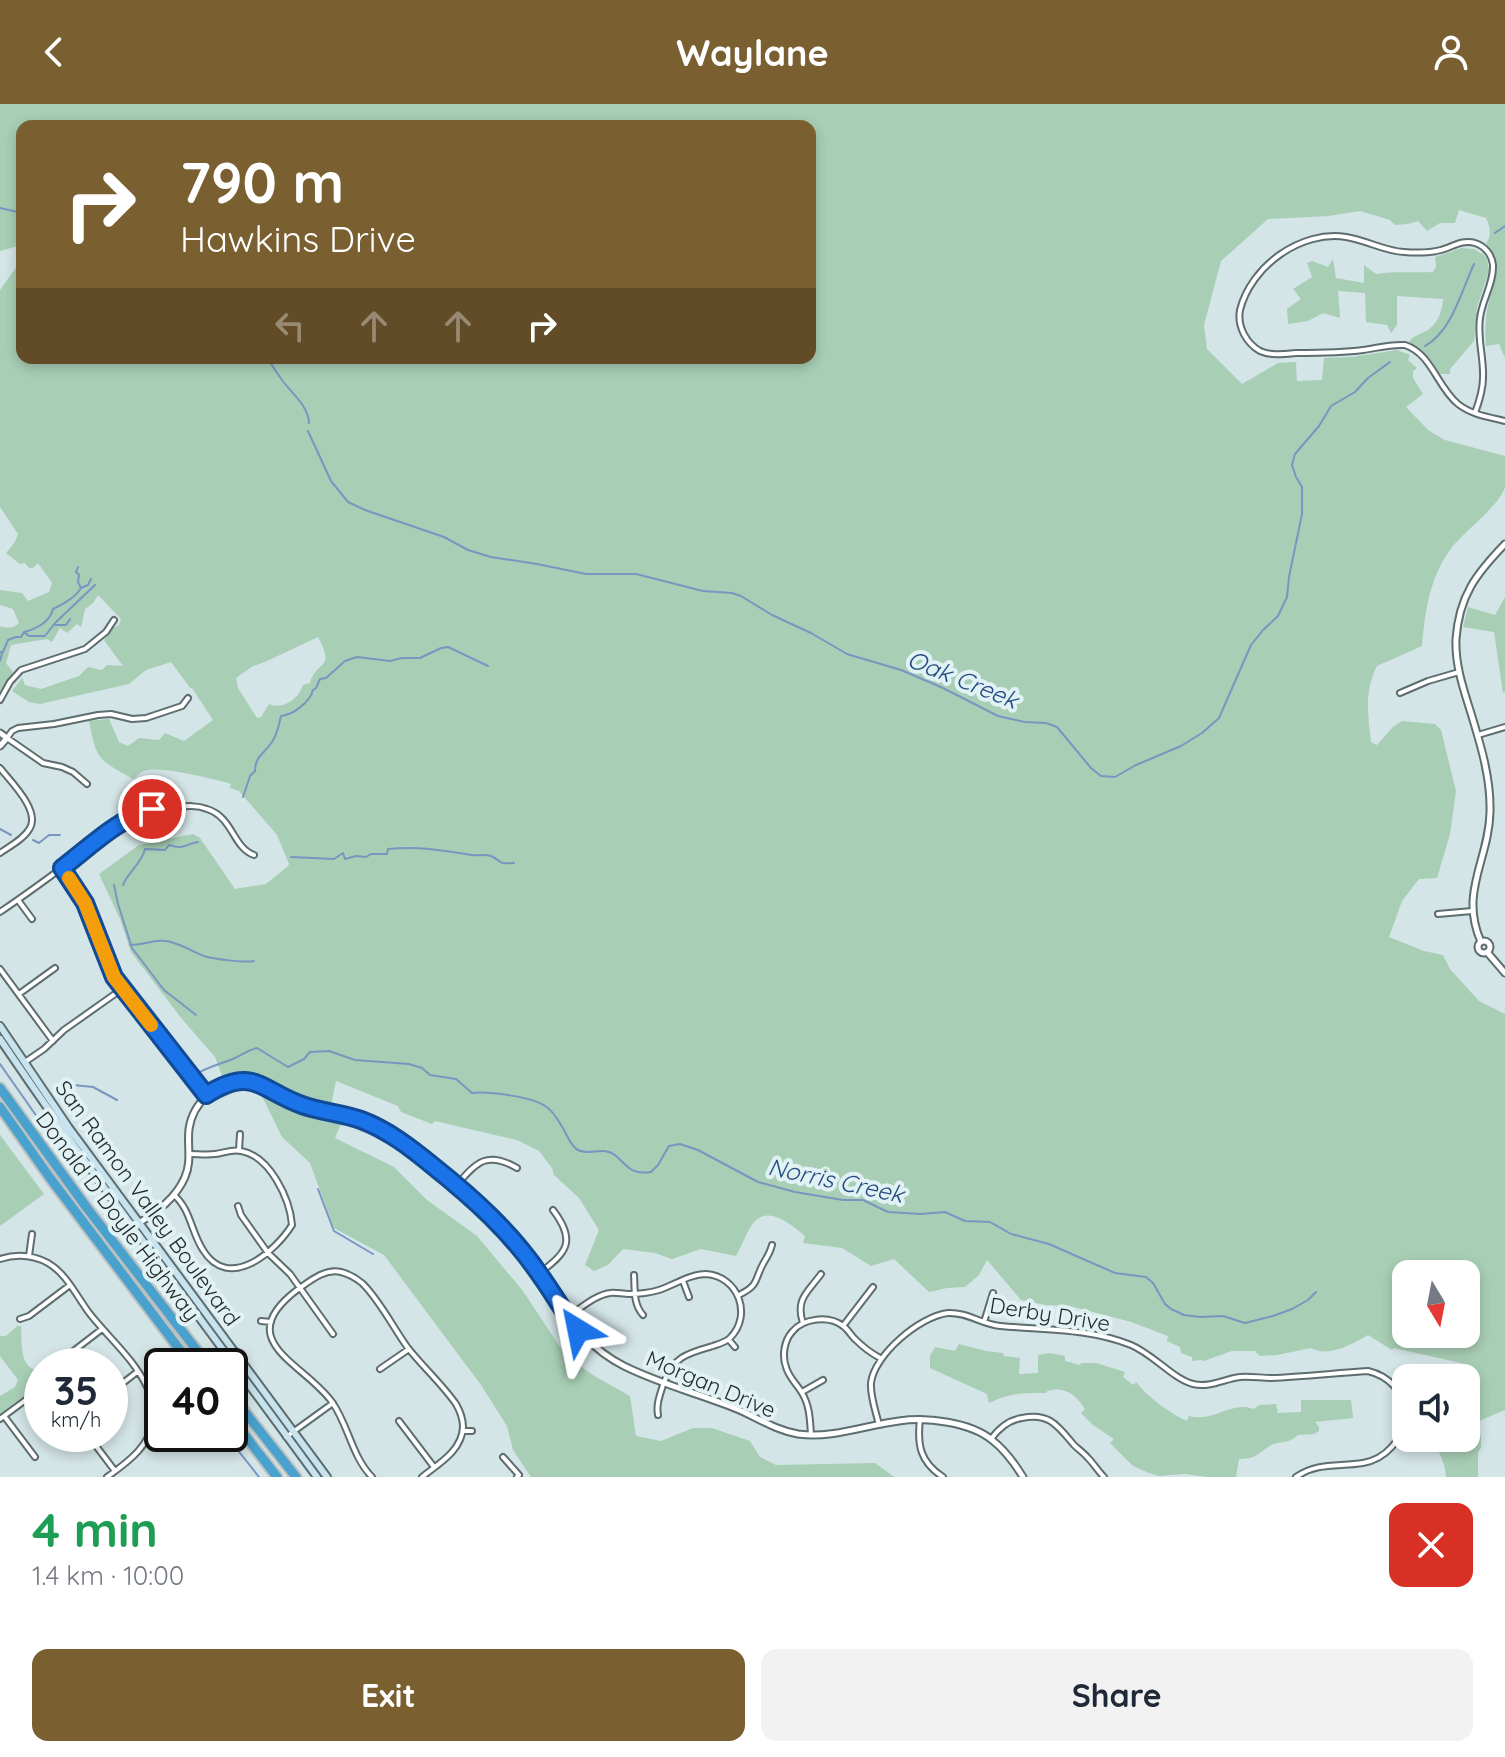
<!DOCTYPE html>
<html lang="en">
<head>
<meta charset="utf-8">
<style>
  body { margin:0; font-family:Quicksand,sans-serif; background:#f2f2f3; color:#1f2937; height:100vh; display:flex; flex-direction:column; font-size:30px; white-space:nowrap }
  * { box-sizing:border-box; margin:0 }
  p { font-size:26px; color:#747a83 }
  .icon { flex:none; width:44px; height:44px; fill:none; stroke:currentColor; stroke-width:2; stroke-linecap:round; stroke-linejoin:round }
  .map { position:relative; height:1373px; overflow:hidden }
  .side { display:flex; flex-direction:column; background:#fff; flex:1 }
  .side>* { flex:none }
  .top-card { position:absolute; left:16px; top:16px; width:800px; height:244px; border-radius:16px; box-shadow:0 4px 12px #0003; background:#7a5f31; color:#fff; overflow:hidden }
  .needle { width:52px; rotate:170deg }
  .controls { position:absolute; left:1392px; top:1156px; display:grid; gap:16px }
  .controls a { display:grid; place-items:center; width:88px; height:88px; border-radius:16px; background:#fff; box-shadow:0 4px 12px #0003; font-size:40px }
  .speed { position:absolute; left:24px; top:1244px; display:flex; gap:16px; font-size:40px; font-weight:700; text-align:center }
  .speed>* { display:grid; place-content:center; width:104px; height:104px; border-radius:50%; background:#fff; box-shadow:0 4px 12px #0003; line-height:1 }
  .speed small { font-size:20px; font-weight:400 }
  .speed .limit { border:4px solid #111; border-radius:12px; background:#fff; color:#111 }
  .pin { position:absolute; display:grid; place-items:center; width:68px; height:68px; color:#fff; margin:-34px; border:4px solid #fff; border-radius:50%; box-shadow:0 2px 8px #0007 }
  .me { position:absolute; width:88px; margin:-44px; rotate:325deg; stroke-linejoin:round; filter:drop-shadow(0 0 6px #0008) }
  .turn { display:flex; align-items:center; gap:28px; height:168px; padding:0 32px; font-size:36px }
  .turn .icon { width:104px; height:104px; stroke-width:2.5 }
  .turn b { display:block; font-size:56px; line-height:68px }
  .lanes { display:flex; align-items:center; height:76px; padding:0 32px; background:#0003; justify-content:center; gap:40px; direction:ltr }
  .lanes .off { opacity:.35 }
  .round { display:grid; place-items:center; flex:none; width:84px; height:84px; border-radius:16px; background:#f2f2f3 }
  .summary { display:flex; align-items:center; justify-content:space-between; height:136px; padding:0 32px }
  h1 { font-size:48px; font-weight:700; line-height:60px; color:#1e9e55 }
  .primary-button { display:flex; gap:16px; margin-top:auto; padding:16px 32px }
  .primary-button a { flex:1; height:92px; border-radius:16px; background:#7a5f31; color:#fff; font-size:32px; font-weight:700; line-height:92px; text-align:center }
  .primary-button a+a { background:#f2f2f3; color:#1f2937 }
  header { display:flex; justify-content:space-between; align-items:center; height:104px; padding:0 32px; background:#7a5f31; color:#fff; font-size:36px; font-weight:700 }
  .map>svg:first-child { display:block }
  .green { fill:#a8ceb5; fill-rule:evenodd }
  .lines { fill:none; stroke-linecap:round; stroke-linejoin:round }
  .stream { stroke:#7a96c0; stroke-width:2 }
  .minor-casing { stroke:#5e6d6f; stroke-width:8 }
  .tertiary-casing { stroke:#5e6d6f; stroke-width:9 }
  .secondary-casing { stroke:#5e6d6f; stroke-width:10 }
  .motorway-casing { stroke:#bec0c0; stroke-width:13 }
  .minor { stroke:#fff; stroke-width:4 }
  .tertiary { stroke:#fff; stroke-width:5 }
  .secondary { stroke:#c8e3f0; stroke-width:6 }
  .motorway { stroke:#49a2cd; stroke-width:9 }
  .route-casing { stroke:#114b97; stroke-width:20 }
  .route { stroke:#1a73e8; stroke-width:14 }
  .slow { stroke:#f59e0b; stroke-width:14 }
  .labels { text-anchor:middle; dominant-baseline:central; stroke-width:8; stroke-linejoin:round; paint-order:stroke }
  .street-label { font-size:22px; fill:#262c2d; stroke:#e1f2f5 }
  .water-label { font-size:24px; font-style:italic; fill:#264b81; stroke:#e1f2f5 }
</style>
</head>
<body>
<header><svg class="icon" aria-label="back" viewBox="0 0 24 24"><path d="M15 5l-7 7 7 7"/></svg>Waylane<svg class="icon" aria-label="person" viewBox="0 0 24 24"><circle cx="12" cy="8" r="4"/><path d="M4 21q1-7 8-7t8 7"/></svg></header>
<div class="map">
<svg width="1505" height="1373" viewBox="0 0 1505 1373">
  <rect width="100%" height="100%" fill="#d4e5e7"/>
  <path class="green" d="M0,0H1505V254L1499,240L1486,242C1485,227 1485,212 1489,197C1495,172 1505,162 1486,139C1492,132 1490,122 1486,114L1459,106L1455,119H1440L1427,127L1418,117L1408,120L1395,121L1390,116L1360,107L1329,112L1268,115L1221,157L1204,221L1207,245L1242,280L1278,259L1296,258L1297,277L1322,276L1324,254L1352,253L1397,246L1410,251L1408,256L1417,264L1413,267V274L1423,290L1406,303L1428,326L1445,336L1505,352C1505,361 1505,374 1505,383C1500,401 1465,427 1452,443C1430,472 1425,507 1422,542L1377,562C1364,587 1368,611 1371,638L1377,641L1393,623L1402,617L1435,620L1441,626L1456,687L1450,730L1437,774L1419,775L1402,797L1389,833L1424,847L1443,851L1450,865L1479,897L1505,910V1306L1477,1318V1329L1481,1332V1344L1478,1348V1373H1446C1445,1358 1439,1346 1430,1334H1466V1275L1475,1265L1461,1259L1394,1244L1392,1246L1368,1231C1352,1240 1329,1254 1311,1244L1277,1251L1260,1252L1255,1247H1232L1204,1257L1201,1256L1192,1257V1253L1181,1249L1180,1243L1167,1237L1168,1232L1131,1218L1070,1202L1046,1201L1021,1196L987,1156L979,1171L965,1183L947,1184L929,1188L894,1155L871,1162L842,1144L803,1139L805,1132C792,1122 770,1101 754,1118C748,1125 741,1143 736,1152L701,1145L672,1155L655,1149L623,1145L608,1161L594,1167L585,1161L599,1126L579,1094L554,1071L552,1064L539,1047L517,1036L435,1017L432,1020L401,1008L398,1002L336,977L331,1002L302,995L268,977L250,971L223,974L215,953L182,915L131,848L120,815L99,770L139,741L193,730L200,734L235,785L266,780L288,762L289,760L277,731L239,687L230,684L231,681L229,679C211,675 160,661 144,667C139,669 136,673 133,675C98,655 97,657 89,617L109,615L119,638L128,642L139,634L159,636L165,629L184,637L213,616L192,584H190L171,558L146,566L129,580L40,600L29,598L12,587L22,574L25,581L41,585L79,572L88,563L102,566L107,561L123,562L104,536L113,524L119,521L121,515L98,491L93,499L85,505L81,523L77,520L67,529L60,524L52,538L47,535L11,541L6,559L13,568L0,587V522C6,525 15,524 19,519L13,505L0,501V486L22,489L28,497L49,488L52,479L38,459L33,464H29L25,459L20,460L6,449L15,438L18,430L0,403V186L15,165L22,160V254H810V22H22V141L0,147ZM318,533C336,567 317,555 310,579L303,581C299,595 283,606 269,600L261,613L257,614L238,584L236,574L253,562L265,558ZM1406,1170H1466V1230H1406Z
    M1462,144L1474,145L1484,151L1487,155L1489,167L1477,203L1474,237L1450,265V270H1440C1432,256 1424,245 1408,239C1413,232 1416,232 1424,228C1437,222 1442,209 1443,195L1397,192V221L1391,229L1387,221L1366,218L1365,189L1338,187L1340,214L1323,209L1308,217L1288,220L1287,205L1301,195L1293,185L1312,173L1307,159L1312,157L1328,163L1333,155L1336,174L1364,179V161L1376,170C1395,167 1413,169 1433,168L1436,163L1435,153Z
    M1505,493V588L1503,589L1494,528L1463,523L1468,503L1495,511Z
    M262,992L342,1017L335,1034L394,1063L427,1096L477,1132L523,1187L566,1252L596,1273L630,1292L636,1332L661,1337L693,1324H712L750,1337L760,1353L776,1361L875,1359L894,1373H531L513,1346L507,1322L481,1281L384,1151L334,1124L310,1059L282,1033Z
    M0,1031L44,1090L0,1122Z
    M17,1222H21C22,1237 19,1267 40,1266L42,1274V1286C25,1288 13,1300 0,1311V1292L15,1283L18,1276L0,1252V1232H6Z
    M959,1240L986,1247L1003,1249L1004,1252L1020,1254L1019,1270L1038,1269V1251L1050,1249L1065,1252V1257L1080,1261L1081,1259H1096L1125,1268L1123,1273L1133,1281L1136,1278C1149,1294 1169,1309 1187,1317L1189,1312C1213,1319 1231,1296 1254,1305L1259,1301L1276,1300L1278,1309L1301,1308V1296H1351L1353,1314L1315,1318L1319,1323V1327L1314,1330L1298,1331C1286,1342 1279,1335 1268,1343C1257,1351 1255,1355 1239,1355L1236,1373H1207L1185,1370L1159,1372L1149,1369L1133,1362L1110,1339L1114,1335L1093,1321L1081,1309L1085,1305C1078,1294 1067,1283 1053,1286C1040,1288 1053,1289 1040,1289C1019,1289 1008,1290 989,1299L987,1290L930,1264V1252L935,1243L955,1247Z"/>
  <g class="lines">
    <path class="stream" d="M0,104L22,109
      M1495,129L1505,122
      M1425,242C1452,227 1461,188 1474,160
      M267,254C272,261 277,269 282,276C292,290 308,301 309,319
      M308,327L331,377L348,398L365,406L444,433L468,446L491,453L537,460L586,470H636L703,487L732,489L741,492L772,511L811,529L847,550L901,566L943,584L998,612L1025,618L1046,619L1057,623L1091,664L1101,672L1115,673L1136,661L1181,642L1202,629L1219,614L1251,541L1263,526L1278,512L1287,493L1289,473L1302,410V383L1296,373L1292,361L1295,350L1319,322L1331,302L1355,288L1368,274L1390,258
      M81,484L88,481L91,475
      M55,521H66L70,515
      M24,528L29,532H45L55,519L95,481
      M0,548H3L8,536L16,533H21L24,528C36,525 50,518 53,505C63,500 75,494 81,484L78,478L79,471L76,468L78,463
      M0,557L2,549
      M243,693L250,672L255,667C255,652 264,650 272,638C277,630 279,622 281,612C293,611 310,598 313,586L316,584L320,575L326,574L345,557L357,553L390,557L402,554H420L441,544L448,543L488,562
      M0,725L11,731
      M33,736L39,739L49,731H60
      M291,753L334,755L343,749L345,755L356,752L366,753L371,750H387L388,745C421,742 440,746 472,751C478,752 485,750 491,752C504,758 496,760 514,759
      M114,781L118,800L132,844L164,886L196,911
      M123,781C128,768 142,759 145,745L165,746L169,741C185,746 185,740 198,738
      M130,841C146,841 159,833 174,839C184,842 194,848 204,852C213,855 245,859 254,857
      M0,960L66,1054
      M196,970C208,963 220,960 233,955C242,951 248,946 257,944L288,963L304,955L310,948L329,947L355,956L409,960L422,964L430,971L456,975L472,989C488,987 533,993 545,1002C552,1006 557,1014 561,1021C566,1028 570,1042 578,1046C589,1052 604,1042 615,1051C628,1062 630,1071 651,1068L658,1061L669,1042L680,1040L698,1046L758,1078L795,1088L843,1096H863L888,1108L920,1110L945,1108L965,1117L990,1118L1011,1130L1049,1140L1115,1169L1146,1173L1153,1179L1165,1200L1171,1205L1184,1211L1200,1213L1223,1212L1245,1219L1273,1212L1292,1205L1308,1196L1316,1188
      M66,975L73,981L93,983L117,996
      M318,1085L334,1127L373,1150
      M225,1330L259,1373"/>
    <defs>
      <path id="minor" d="M1475,309C1479,298 1483,286 1483,274C1484,254 1477,234 1480,214C1482,196 1494,179 1493,161C1492,151 1485,142 1475,139C1463,135 1452,143 1441,146C1429,149 1416,149 1404,148C1384,147 1366,136 1346,133C1301,126 1251,162 1240,206C1237,222 1246,239 1260,247C1271,252 1285,250 1296,249C1318,249 1341,249 1363,246C1377,244 1390,240 1405,241C1432,250 1437,283 1458,300C1472,311 1489,313 1505,317
        M1400,589L1428,577L1459,568
        M0,596L10,578L21,566L85,545L106,528L114,516
        M1478,631L1505,623
        M0,664C11,678 40,706 30,724C24,735 10,742 0,749
        M87,680L73,668L62,663L43,659L7,634L12,627L18,624L54,620L98,611L111,610L132,615L146,614L182,602L188,594
        M62,764L85,799L114,873L206,991
        M18,796L32,815
        M0,808C24,792 47,775 70,758C108,729 126,704 177,703C187,702 197,701 207,705C233,713 233,744 254,751
        M1438,810L1472,807
        M0,865L53,937
        M19,890L55,864
        M25,958L44,945L64,926L122,885
        M239,1046L240,1030
        M457,1081C477,1057 488,1047 517,1064
        M174,1091C191,1106 191,1128 203,1146C229,1188 275,1148 292,1121C290,1095 270,1052 241,1047C232,1045 224,1049 215,1050C207,1051 198,1050 190,1050
        M238,1102L241,1111L268,1149L290,1170L333,1230
        M29,1152L32,1130
        M0,1155C16,1150 33,1151 48,1159C67,1170 77,1193 90,1210C109,1234 134,1255 147,1283C151,1291 154,1302 154,1312C152,1341 128,1358 107,1373
        M539,1169C568,1149 576,1136 553,1106
        M634,1171C635,1185 633,1200 643,1211
        M683,1177L689,1193
        M739,1191C759,1181 754,1177 763,1160C767,1153 770,1149 772,1141
        M567,1213C580,1205 595,1191 610,1189C616,1188 622,1190 629,1190C639,1190 649,1189 659,1186C674,1181 690,1170 706,1170C738,1172 753,1211 730,1234C726,1238 719,1240 713,1242C688,1249 672,1253 663,1281C660,1291 656,1300 658,1311
        M20,1215L29,1212L70,1181
        M261,1217L271,1218
        M984,1218L993,1189
        M803,1219C795,1195 808,1188 821,1170
        M843,1222L873,1183
        M729,1236L735,1243
        M54,1262L102,1225
        M380,1265L409,1245
        M802,1288L823,1276
        M110,1289L137,1268
        M4,1312L35,1353
        M154,1312H162
        M0,1315L27,1295L42,1290
        M920,1315C917,1341 920,1358 943,1373
        M399,1317L434,1363
        M879,1321C876,1308 870,1292 871,1279C874,1251 920,1212 948,1209C967,1208 981,1220 1000,1222C1044,1226 1089,1224 1131,1241C1153,1250 1173,1275 1193,1280C1210,1284 1224,1275 1240,1273C1250,1272 1261,1274 1271,1274C1303,1273 1335,1269 1368,1267C1389,1272 1403,1287 1406,1310
        M463,1327H472
        M87,1330L115,1367
        M811,1331C810,1317 810,1302 802,1289C797,1280 789,1274 786,1263C782,1252 784,1237 792,1228C803,1214 829,1211 843,1222C848,1225 851,1232 856,1236C863,1243 871,1249 880,1254
        M286,1333L333,1299
        M991,1335C999,1324 1008,1316 1022,1314C1049,1308 1058,1322 1074,1341C1078,1345 1084,1349 1088,1354C1094,1360 1098,1367 1104,1373
        M503,1353L519,1371L517,1373
        M372,1373C352,1353 348,1320 332,1298C304,1259 230,1237 297,1186C310,1177 325,1164 341,1168C349,1170 356,1174 362,1179C379,1195 394,1225 408,1244C423,1263 442,1280 456,1300C460,1307 463,1315 463,1323C462,1347 438,1360 422,1373
        M1296,1373C1317,1358 1339,1363 1363,1359C1386,1355 1403,1335 1406,1312"/>
      <path id="tertiary" d="M0,629L7,634L0,642
        M1478 843a6 6 0 1 1 12 0a6 6 0 1 1-12 0Z
        M1481,838C1459,788 1489,756 1490,708C1491,673 1480,639 1470,606C1463,584 1455,560 1456,535C1459,492 1476,470 1505,440
        M1487,848L1505,869
        M139,1119C158,1107 176,1094 185,1073C192,1057 187,1041 189,1025C193,998 216,978 243,977C266,977 283,995 304,1002C323,1008 344,1009 363,1017C389,1027 411,1045 434,1062C474,1095 509,1127 539,1169C567,1207 579,1239 624,1262C660,1280 700,1290 737,1305C758,1314 775,1326 798,1330C832,1335 866,1321 899,1317C927,1313 970,1318 992,1336C1005,1346 1015,1360 1023,1373"/>
      <path id="secondary" d="M0,922L69,1024L327,1373
        M0,935C101,1084 210,1227 317,1373"/>
      <path id="motorway" d="M0,984L87,1104L209,1262
        M0,1003L50,1074L192,1262
        M230,1289L296,1373
        M230,1312L277,1373"/>
    </defs>
    <use href="#minor" class="minor-casing"/>
    <use href="#tertiary" class="tertiary-casing"/>
    <use href="#secondary" class="secondary-casing"/>
    <use href="#motorway" class="motorway-casing"/>
    <use href="#minor" class="minor"/>
    <use href="#tertiary" class="tertiary"/>
    <use href="#secondary" class="secondary"/>
    <use href="#motorway" class="motorway"/>
  </g>
  <g class="lines">
    <defs>
      <path id="route" d="M152,705C116,716 91,742 62,764L85,799L114,873L206,991C253,961 260,986 302,1001C321,1008 342,1009 361,1016C388,1026 411,1044 433,1062C473,1094 511,1128 540,1171C553,1189 564,1209 578,1226"/>
    </defs>
    <use href="#route" class="route-casing"/>
    <use href="#route" class="route"/>
    <path class="slow" d="M69,774L85,799L114,873L151,921"/>
  </g>
  <g class="labels">
    <g class="street-label">
      <text transform="translate(148 1099) rotate(54)">San Ramon Valley Boulevard</text>
      <text transform="translate(118 1112) rotate(53)">Donald D Doyle Highway</text>
      <text transform="translate(1050 1210) rotate(9)">Derby Drive</text>
      <text transform="translate(711 1280) rotate(23)">Morgan Drive</text>
    </g>
    <g class="water-label">
      <text transform="translate(963 575) rotate(22)">Oak Creek</text>
      <text transform="translate(836 1076) rotate(12)">Norris Creek</text>
    </g>
  </g>
</svg>
<div class="controls">
<a><svg class="needle" viewBox="-14 -14 28 28"><path d="M0-13l5 13h-10z" fill="#e53935"/><path d="M0 13l5-13h-10z" fill="#747a83"/></svg></a>
<a><svg class="icon" aria-label="sound" viewBox="0 0 24 24"><path d="M4 9h4l5-4v14l-5-4H4zM17 9q2 3 0 6"/></svg></a>
</div>
<div class="speed"><div>35<small>km/h</small></div><div class="limit">40</div></div>
<div class="pin" style="left:152px;top:705px;background:#d93025"><svg class="icon" aria-label="arrive" viewBox="0 0 24 24"><path d="M6 21V4h12l-3 4 3 4H6"/></svg></div>
<svg class="me" style="left:578px;top:1226px" viewBox="-20 -20 40 40"><path d="M0-17L14 15 0 8-14 15z" fill="#1a73e8" stroke="#fff" stroke-width="4"/></svg>
<div class="top-card">
<div class="turn"><svg class="icon" aria-label="right" viewBox="0 0 24 24"><path d="M7 20v-9h11M14 6l5 5-5 5"/></svg><div><b>790 m</b>Hawkins Drive</div></div>
<div class="lanes"><svg class="icon off" aria-label="left" viewBox="0 0 24 24"><path d="M17 20v-9H6M10 6l-5 5 5 5"/></svg><svg class="icon off" aria-label="ahead" viewBox="0 0 24 24"><path d="M12 20V5M6 11l6-6 6 6"/></svg><svg class="icon off" aria-label="ahead" viewBox="0 0 24 24"><path d="M12 20V5M6 11l6-6 6 6"/></svg><svg class="icon" aria-label="right" viewBox="0 0 24 24"><path d="M7 20v-9h11M14 6l5 5-5 5"/></svg></div>
</div>
</div>
<section class="side">
<div class="summary"><div><h1>4 min</h1><p>1.4 km · 10:00</p></div><a class="round" style="background:#d93025;color:#fff"><svg class="icon" aria-label="close" viewBox="0 0 24 24"><path d="M6 6l12 12M18 6L6 18"/></svg></a></div>
<div class="primary-button"><a>Exit</a><a>Share</a></div>
</section>
</body>
</html>
